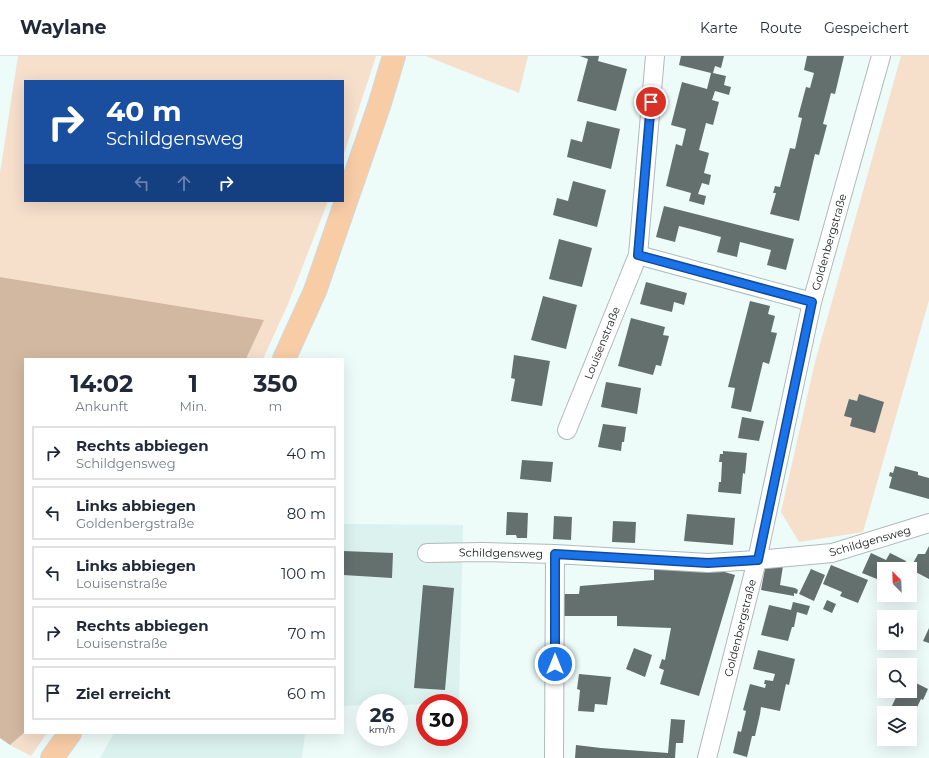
<!DOCTYPE html>
<html lang="de">
<head>
<meta charset="utf-8">
<style>
  body { margin:0; font-family:Montserrat,sans-serif; background:#f2f2f3; color:#1f2937; height:100vh; display:flex; flex-direction:column; font-size:15px; white-space:nowrap }
  * { box-sizing:border-box; margin:0 }
  p { font-size:13px; color:#747a83 }
  .icon { flex:none; width:22px; height:22px; fill:none; stroke:currentColor; stroke-width:2; stroke-linecap:round; stroke-linejoin:round }
  .map { position:relative; flex:1; overflow:hidden }
  .details { position:absolute; left:24px; top:302px; width:320px; height:376px; display:flex; flex-direction:column; background:#fff; border-radius:0px; box-shadow:0 4px 16px #0002 }
  .details>* { flex:none }
  .banner { position:absolute; left:24px; top:24px; width:320px; height:122px; border-radius:0px; box-shadow:0 4px 16px #0002; background:#1a4fa0; color:#fff; overflow:hidden }
  .needle { width:26px; rotate:337deg }
  .tools { position:absolute; left:877px; top:506px; display:grid; gap:8px }
  .tools a { display:grid; place-items:center; width:40px; height:40px; border-radius:0px; background:#fff; box-shadow:0 4px 16px #0002; font-size:20px }
  .speed { position:absolute; left:356px; top:638px; display:flex; gap:8px; font-size:20px; font-weight:700; text-align:center }
  .speed>* { display:grid; place-content:center; width:52px; height:52px; border-radius:50%; background:#fff; box-shadow:0 4px 16px #0002; line-height:1 }
  .speed small { font-size:10px; font-weight:400 }
  .speed .limit { border:6px solid #d22; background:#fff; color:#111 }
  .pin { position:absolute; display:grid; place-items:center; width:34px; height:34px; color:#fff; margin:-17px; border:2px solid #fff; border-radius:50%; box-shadow:0 1px 4px #0007 }
  .me { position:absolute; width:44px; margin:-22px; rotate:0deg; stroke-linejoin:round; filter:drop-shadow(0 0 3px #0008) }
  .turn { display:flex; align-items:center; gap:14px; height:84px; padding:0 16px; font-size:18px }
  .turn .icon { width:52px; height:52px; stroke-width:2.5 }
  .turn b { display:block; font-size:28px; line-height:34px }
  .lanes { display:flex; align-items:center; height:38px; padding:0 16px; background:#0003; justify-content:center; gap:20px; direction:ltr }
  .lanes .off { opacity:.35 }
  .eta { display:flex; justify-content:space-evenly; align-items:center; height:68px; text-align:center }
  .eta b { font-size:24px; font-weight:700; line-height:28px }
  ul { padding:0; list-style:none }
  li { display:flex; align-items:center; gap:12px; height:54px; margin:0 8px 6px; padding:0 8px; border:2px solid #e0e1e3; border-radius:0px }
  li div { flex:1 }
  li b { display:block; font-size:15px }
  li em { font-style:normal }
  header { display:flex; align-items:center; gap:24px; box-sizing:border-box; height:56px; padding:0 20px; background:#fff; border-bottom:1px solid #e0e1e3 }
  header strong { font-size:19px }
  nav { display:flex; gap:22px; margin-inline-start:auto; font-size:14px }
  .map>svg:first-child { display:block }
  .built { fill:#dbf2ee }
  .green { fill:#f6dfcb }
  .forest { fill:#d3b8a1 }
  .building { fill:#64706e }
  .lines { fill:none; stroke-linecap:round; stroke-linejoin:round }
  .minor-casing { stroke:#aebbb9; stroke-width:20 }
  .major-casing { stroke:#d5d6d6; stroke-width:24 }
  .minor { stroke:#fff; stroke-width:18 }
  .major { stroke:#f8cda6; stroke-width:22 }
  .route-casing { stroke:#114b97; stroke-width:10 }
  .route { stroke:#1a73e8; stroke-width:7 }
  .labels { text-anchor:middle; dominant-baseline:central; stroke-width:3; stroke-linejoin:round; paint-order:stroke }
  .street-label { font-size:11px; fill:#171c1b; stroke:#fff }
</style>
</head>
<body>
<header>
<strong>Waylane</strong>
<nav><a>Karte</a><a>Route</a><a>Gespeichert</a></nav>
</header>
<div class="map">
<svg width="929" height="702" viewBox="0 0 929 702">
  <rect width="100%" height="100%" fill="#edfbf9"/>
  <path class="built" d="M343,468L463,469L459,647L399,649V647H365V649L343,650Z
    M114,677H305L302,702H100Z"/>
  <path class="green" d="M18,0H376L343,101V25H25V145H328L288,248L263,303H246L264,264L0,221V117Z
    M426,0H528L519,37Z
    M901,0H929V244L863,476L799,486L781,456L815,306Z
    M25,676V677H47L31,700L10,689Z"/>
  <path class="forest" d="M0,221L264,264L246,303H25V676L10,689L0,682Z"/>
  <path class="building" d="M580,0H599L598,5L627,13L616,55L577,45L588,3Z
    M681,0H724L721,12L715,10L713,17L726,20L724,29L731,31L729,39L715,35L712,44L719,46L713,69L706,67L699,94L709,97L704,117L711,119L709,129L702,127L698,138L706,140L704,149L689,145L691,137L666,130L676,88L682,90L686,73L671,69L682,26L707,33L711,17L679,9Z
    M807,0H844L835,38L831,37L823,68L827,69L819,99L815,98L799,165L770,158L776,137H773L775,130L780,131L790,92L795,93L802,62L798,61L806,31L810,32L814,17L804,14Z
    M587,65L620,73L611,113L567,101L571,83L582,86Z
    M573,125L606,134L597,171L553,159L557,142L568,145Z
    M664,150L794,183L786,214L767,209L771,194L748,188L740,186L737,201L717,196L721,181L695,174L679,170L675,186L656,181Z
    M559,183L592,192L582,231L549,223Z
    M646,226L687,237L684,249L674,246L672,256L640,248Z
    M543,240L577,249L566,293L531,284Z
    M750,245L770,250L768,258L775,260L771,276L777,277L769,308L763,306L751,356L731,352L735,332L728,331Z
    M631,262L665,271L663,279L669,280L661,310L656,309L653,319L618,310Z
    M514,299L550,305L542,350L511,345L515,323L511,322Z
    M606,326L641,332L637,358L601,351Z
    M859,338L884,346L875,377L850,370L852,362L844,360L849,343L857,345Z
    M742,361L764,365L759,385L738,382Z
    M603,368L626,371L624,386H622L621,395L598,391Z
    M723,395L747,397L745,418L743,417L741,438L718,436L719,426H721L722,406H719L720,398H723Z
    M522,404L553,406L551,426L520,423Z
    M895,410L918,416V419L929,422V443L889,432L892,421L889,420L890,416L893,417Z
    M507,456L528,457L527,482H517L516,479H506Z
    M687,458L735,462L733,489L684,485Z
    M554,460L572,461L571,484L553,483Z
    M613,465L636,466L635,487L612,486Z
    M929,490V523L910,513L918,498H925Z
    M343,495L393,497L392,522L343,519Z
    M871,497L886,504L890,497L906,505L902,513H884V519L880,517L877,523L862,517Z
    M766,507L783,510L780,529L795,532L798,534L797,538L794,537V540L761,534Z
    M831,509L868,524L858,547L840,540L842,536L823,528Z
    M654,512L721,515L735,519L699,640L660,628L664,614L659,612L662,603L665,604L671,572L617,570V560H562L563,538H579L580,530L654,524Z
    M811,513L825,519L814,545L799,538Z
    M423,529L454,532L445,634L414,632Z
    M827,544L836,548L832,557L823,553Z
    M793,546L810,550L807,559L797,556L794,571H792L788,585L761,579L769,549L791,554Z
    M929,572V587L923,585Z
    M634,592L652,599L645,621L626,613Z
    M758,594L795,603L789,629L786,628L780,655L761,651L760,658L755,680H752L747,701L733,697L738,675L741,676L746,655L743,654L750,628L765,632L766,628H764L765,624L773,625L775,618L753,613Z
    M579,618L611,621L607,649L595,648L594,656L578,655L580,634L577,633Z
    M910,624L928,633L923,644L921,643L910,666V657L889,656L899,635H910Z
    M671,663L685,664L683,687H676L675,702H575L576,689L601,692L668,697Z"/>
  <g class="lines">
    <defs>
      <path id="minor" d="M638,199L812,246
        M567,374L638,199L655,0
        M427,497L483,496L555,498L708,507L757,504L832,497L929,467
        M554,702L555,498
        M707,702L757,504L812,246L881,0"/>
      <path id="major" d="M284,303L315,235L379,50L394,0
        M52,702L70,677"/>
    </defs>
    <use href="#minor" class="minor-casing"/>
    <use href="#major" class="major-casing"/>
    <use href="#minor" class="minor"/>
    <use href="#major" class="major"/>
  </g>
  <g class="lines">
    <defs>
      <path id="route" d="M555,608V498L708,507L758,504L812,246L638,199L651,46"/>
    </defs>
    <use href="#route" class="route-casing"/>
    <use href="#route" class="route"/>
  </g>
  <g class="labels">
    <g class="street-label">
      <text transform="translate(829 186) rotate(-74)">Goldenbergstraße</text>
      <text transform="translate(602 287) rotate(-68)">Louisenstraße</text>
      <text transform="translate(870 485) rotate(-16)">Schildgensweg</text>
      <text transform="translate(501 497) rotate(1)">Schildgensweg</text>
      <text transform="translate(740 572) rotate(-76)">Goldenbergstraße</text>
    </g>
  </g>
</svg>
<div class="tools">
<a><svg class="needle" viewBox="-14 -14 28 28"><path d="M0-13l5 13h-10z" fill="#e53935"/><path d="M0 13l5-13h-10z" fill="#747a83"/></svg></a>
<a><svg class="icon" aria-label="sound" viewBox="0 0 24 24"><path d="M4 9h4l5-4v14l-5-4H4zM17 9q2 3 0 6"/></svg></a>
<a><svg class="icon" aria-label="search" viewBox="0 0 24 24"><circle cx="10" cy="10" r="6"/><path d="M15 15l6 6"/></svg></a>
<a><svg class="icon" aria-label="layers" viewBox="0 0 24 24"><path d="M12 4l9 5-9 5-9-5zM3 14l9 5 9-5"/></svg></a>
</div>
<div class="speed"><div>26<small>km/h</small></div><div class="limit">30</div></div>
<div class="pin" style="left:651px;top:46px;background:#d93025"><svg class="icon" aria-label="arrive" viewBox="0 0 24 24"><path d="M6 21V4h12l-3 4 3 4H6"/></svg></div>
<svg class="me" style="left:555px;top:608px" viewBox="-20 -20 40 40"><circle r="17" fill="#1a73e8" stroke="#fff" stroke-width="3"/><path d="M0-11L8 9 0 5-8 9z" fill="#fff"/></svg>
<div class="banner">
<div class="turn"><svg class="icon" aria-label="right" viewBox="0 0 24 24"><path d="M7 20v-9h11M14 6l5 5-5 5"/></svg><div><b>40 m</b>Schildgensweg</div></div>
<div class="lanes"><svg class="icon off" aria-label="left" viewBox="0 0 24 24"><path d="M17 20v-9H6M10 6l-5 5 5 5"/></svg><svg class="icon off" aria-label="ahead" viewBox="0 0 24 24"><path d="M12 20V5M6 11l6-6 6 6"/></svg><svg class="icon" aria-label="right" viewBox="0 0 24 24"><path d="M7 20v-9h11M14 6l5 5-5 5"/></svg></div>
</div>
<section class="details">
<div class="eta">
<div><b>14:02</b><p>Ankunft</p></div>
<div><b>1</b><p>Min.</p></div>
<div><b>350</b><p>m</p></div>
</div>
<ul>
<li><svg class="icon" aria-label="right" viewBox="0 0 24 24"><path d="M7 20v-9h11M14 6l5 5-5 5"/></svg><div><b>Rechts abbiegen</b><p>Schildgensweg</p></div><em>40 m</em></li>
<li><svg class="icon" aria-label="left" viewBox="0 0 24 24"><path d="M17 20v-9H6M10 6l-5 5 5 5"/></svg><div><b>Links abbiegen</b><p>Goldenbergstraße</p></div><em>80 m</em></li>
<li><svg class="icon" aria-label="left" viewBox="0 0 24 24"><path d="M17 20v-9H6M10 6l-5 5 5 5"/></svg><div><b>Links abbiegen</b><p>Louisenstraße</p></div><em>100 m</em></li>
<li><svg class="icon" aria-label="right" viewBox="0 0 24 24"><path d="M7 20v-9h11M14 6l5 5-5 5"/></svg><div><b>Rechts abbiegen</b><p>Louisenstraße</p></div><em>70 m</em></li>
<li><svg class="icon" aria-label="arrive" viewBox="0 0 24 24"><path d="M6 21V4h12l-3 4 3 4H6"/></svg><div><b>Ziel erreicht</b></div><em>60 m</em></li>
</ul>
</section>
</div>
</body>
</html>
